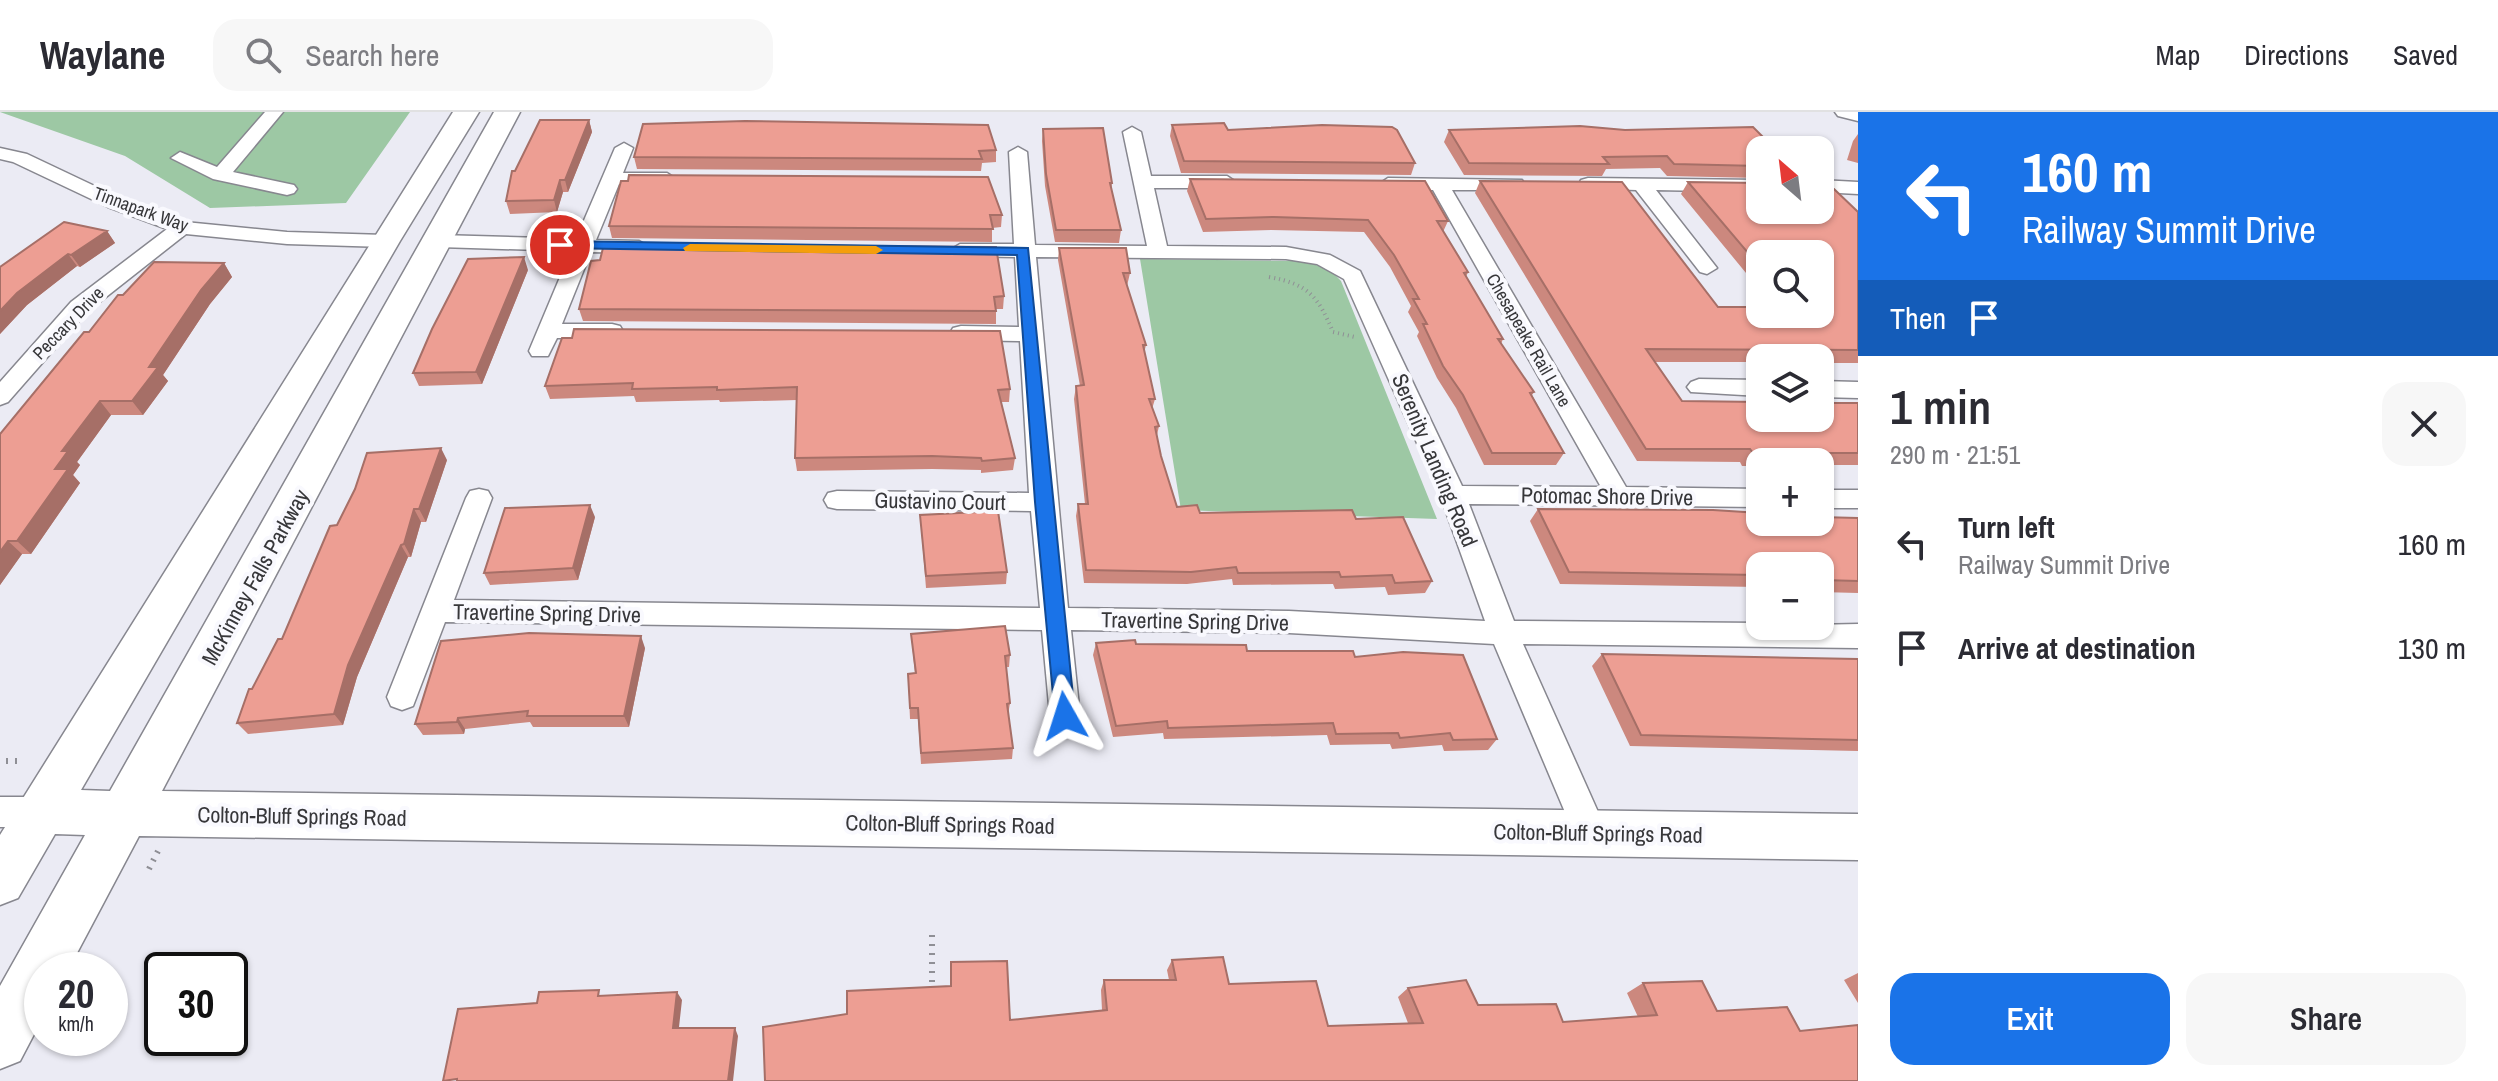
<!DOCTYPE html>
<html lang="en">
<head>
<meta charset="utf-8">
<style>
  body { margin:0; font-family:"Archivo Narrow",sans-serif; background:#f7f7f7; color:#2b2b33; height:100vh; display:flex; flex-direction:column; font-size:30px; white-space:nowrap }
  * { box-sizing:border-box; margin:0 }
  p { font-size:26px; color:#7c7c81 }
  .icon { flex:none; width:44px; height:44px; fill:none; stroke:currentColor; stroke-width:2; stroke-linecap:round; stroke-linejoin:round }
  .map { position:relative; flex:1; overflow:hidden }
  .sheet { display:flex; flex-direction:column; background:#fff; width:640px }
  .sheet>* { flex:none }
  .top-card { background:#1a73e8; color:#fff; overflow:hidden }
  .needle { width:52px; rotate:332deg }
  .tools { position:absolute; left:1746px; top:24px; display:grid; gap:16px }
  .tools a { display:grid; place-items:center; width:88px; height:88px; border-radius:16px; background:#fff; box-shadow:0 2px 6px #0004; font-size:40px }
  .speed { position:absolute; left:24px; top:840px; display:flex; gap:16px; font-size:40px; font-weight:700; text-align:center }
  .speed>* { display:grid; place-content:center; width:104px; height:104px; border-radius:50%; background:#fff; box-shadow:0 2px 6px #0004; line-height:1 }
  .speed small { font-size:20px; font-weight:400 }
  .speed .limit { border:4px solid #111; border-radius:12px; background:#fff; color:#111 }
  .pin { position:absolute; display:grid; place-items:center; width:68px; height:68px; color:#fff; margin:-34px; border:4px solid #fff; border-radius:50%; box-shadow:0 2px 8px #0007 }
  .me { position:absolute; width:88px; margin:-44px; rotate:354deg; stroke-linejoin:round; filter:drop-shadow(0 0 6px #0008) }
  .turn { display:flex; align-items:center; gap:28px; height:168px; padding:0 32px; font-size:36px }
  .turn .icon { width:104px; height:104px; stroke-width:2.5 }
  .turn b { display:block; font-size:56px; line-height:68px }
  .then { display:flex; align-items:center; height:76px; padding:0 32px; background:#0003; gap:16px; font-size:30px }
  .round { display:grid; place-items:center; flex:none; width:84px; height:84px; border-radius:24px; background:#f7f7f7 }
  .head { display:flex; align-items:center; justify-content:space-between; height:136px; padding:0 32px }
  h1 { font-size:48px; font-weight:600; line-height:60px }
  .action { display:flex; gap:16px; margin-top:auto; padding:16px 32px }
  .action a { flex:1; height:92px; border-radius:24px; background:#1a73e8; color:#fff; font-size:32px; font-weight:600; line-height:92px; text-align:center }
  .action a+a { background:#f7f7f7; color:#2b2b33 }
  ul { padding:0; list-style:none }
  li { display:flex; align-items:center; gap:24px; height:104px; padding:0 32px }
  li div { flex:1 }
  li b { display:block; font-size:30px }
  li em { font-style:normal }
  header { display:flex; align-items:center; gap:48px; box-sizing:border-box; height:112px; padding:0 40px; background:#fff; border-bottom:2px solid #e1e1e2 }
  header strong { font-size:38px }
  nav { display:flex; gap:44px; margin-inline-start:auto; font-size:28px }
  .search { width:560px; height:72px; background:#f7f7f7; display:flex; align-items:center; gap:20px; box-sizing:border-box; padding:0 28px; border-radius:24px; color:#7c7c81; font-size:30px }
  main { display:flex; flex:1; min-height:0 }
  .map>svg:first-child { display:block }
  .green { fill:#9dc8a4 }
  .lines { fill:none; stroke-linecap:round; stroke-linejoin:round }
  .street-casing { stroke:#87878f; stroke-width:3 }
  .secondary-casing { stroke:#87878f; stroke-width:3 }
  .path-far1 { stroke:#8f8f95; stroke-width:4; stroke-dasharray:1 4; stroke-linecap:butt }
  .path { stroke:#8f8f95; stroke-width:6; stroke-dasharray:2 7; stroke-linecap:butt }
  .street { fill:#fff; fill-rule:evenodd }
  .secondary { fill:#fff; fill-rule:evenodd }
  .wall { fill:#cc887e }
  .shaded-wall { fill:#a66f67 }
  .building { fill:#ed9e93; stroke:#a66f67; stroke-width:2 }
  .route { fill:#1a73e8; stroke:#114b97; stroke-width:2 }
  .slow { fill:#f59e0b }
  .labels { text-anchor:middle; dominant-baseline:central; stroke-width:8; stroke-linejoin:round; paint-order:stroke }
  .far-street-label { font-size:18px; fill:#37373a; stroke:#f9f9fe }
  .street-label { font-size:22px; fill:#37373a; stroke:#f9f9fe }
</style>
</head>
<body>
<header>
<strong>Waylane</strong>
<div class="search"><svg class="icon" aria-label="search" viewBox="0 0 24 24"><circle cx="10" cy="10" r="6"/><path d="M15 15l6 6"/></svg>Search here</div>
<nav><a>Map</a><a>Directions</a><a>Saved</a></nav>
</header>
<main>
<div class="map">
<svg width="1858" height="969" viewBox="0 0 1858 969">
  <rect width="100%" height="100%" fill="#ebebf4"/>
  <path class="green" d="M0,0H410L346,91L210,96L125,44Z
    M1140,147L1299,149C1316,152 1330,156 1341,169L1437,407L1181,398Z"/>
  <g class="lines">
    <defs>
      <path id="street" d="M265,0H283L233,60L294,73L297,77L294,81L287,83L213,67L171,46L180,40L217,55Z
        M1835,0H1858V9L1838,4Z
        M1132,15L1141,20L1151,64H1227L1236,70L1227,76H1154L1167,134L1286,135L1330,143L1360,159L1462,374L1601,375L1433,78H1388L1379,72L1388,66L1522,68L1524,72L1522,76L1515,78H1452L1626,375L1760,377V395L1469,392L1514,509L1760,511V514L1858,512V536L1523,532L1607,720L1602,731L1590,735L1578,731L1494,532L1289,521L1071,518L1080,604L1076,613L1065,617L1054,613L1050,604L1042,518L445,510L413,594L402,598L391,594L387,585L466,386L470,379L479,377L488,379L492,386L454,488L1040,496L1031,399L837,397L828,395L824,388L828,381L837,379L1029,381L1020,229L961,228L953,226L950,221L953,216L961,214L1019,215L1015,145L960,144L950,138L960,132H1014L1009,40L1018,35L1027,40L1035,133L1147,134L1123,20ZM1036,145L1286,147L1317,152L1344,167L1440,383L1485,509L1289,499L1068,496Z
        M624,31L633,36L623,61H667L676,67L667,73L619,72L596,128L639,129L649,135L639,141L591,140L562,212H612L620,214L623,219L620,224L612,226H557L548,244H532L529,239L571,139L439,135L429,129L439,123L576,127L615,36Z
        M0,36L27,42L122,87L185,110L287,120L385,123L395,129L385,135L287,132L186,122L87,200L8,290L0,293V270L71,190L167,117L108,95L13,50L0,47Z
        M1588,66L1760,68V80L1656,78L1717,156L1707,162L1700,160L1636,78L1581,76L1579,72L1581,68Z
        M1820,68L1858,70V82L1820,80Z
        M1699,267L1760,268V284L1691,280L1687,275L1691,270Z
        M1820,269L1858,270V286L1820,285Z
        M1820,378H1858V396H1820Z
        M0,685H43L55,689L59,700L55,711L43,715H0Z"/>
      <path id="secondary" d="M453,0H479L400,129L81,678L110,679L494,0H520L162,679L1858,702V748L139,724L68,858H42V907L20,949L0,957V874L85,723L55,722L18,786L0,793V723Z"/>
    </defs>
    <use href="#street" class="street-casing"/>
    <use href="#secondary" class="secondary-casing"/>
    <path class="path-far1" d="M1269,165C1309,172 1318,185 1333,220L1355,225"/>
    <path class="path" d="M6,649H20
      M149,757L159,737
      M932,823V880"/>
    <use href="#street" class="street"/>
    <use href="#secondary" class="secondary"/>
  </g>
  <path class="wall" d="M589,8L592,20L568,80H563L557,100L510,102L506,89L515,59Z
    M1172,13L1228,18L1415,51L1411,63L1181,61L1170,24Z
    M1043,17L1112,71L1111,78L1121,118L1119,131L1055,130L1045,74L1042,29Z
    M1449,18L1760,38V66L1667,64L1660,56L1606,57L1602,64L1464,63L1444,30Z
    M1858,22V51L1847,48L1853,29Z
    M996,38V50L982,51L981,59L637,57L634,45Z
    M1190,67L1448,109L1443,120L1468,160L1466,165L1503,227L1501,232L1534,280L1532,283L1564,341L1556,353H1484L1456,296L1437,266L1417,224L1419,220L1408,200L1411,194L1390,155L1364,120L1271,118L1203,120L1187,79Z
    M1480,69L1718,195L1820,202L1760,142V178L1681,82L1688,70L1858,100V251H1820V246H1760V250H1655L1682,289L1858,291V353H1820V350H1760V354H1742L1740,350L1637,349L1475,81Z
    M1002,103L1001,115L992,116V130L612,126L609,114Z
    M107,119L115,131L80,155L77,154L27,193L0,222V155Z
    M1059,136L1130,161L1127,174L1146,233L1144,241L1155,287L1152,297L1159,314L1157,323L1161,344L1177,395L1200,401L1356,407L1432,469L1425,481L1388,483L1385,475L1335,477L1333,472L1233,473L1232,467L1187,472L1084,471L1076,404L1078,392H1085L1074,287L1076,274H1080L1058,148Z
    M224,151L232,165L210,192L163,263L168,269L143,303H111L77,350L80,353L73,363L80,371L31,442H22L0,473V322L89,220L123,183Z
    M528,158L482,272L419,274L413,261Z
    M1004,184L1003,197H996V212L583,209L579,197Z
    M562,226L1010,277L1009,290H1001L1015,346L1013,358L981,361V358L932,357L797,359L795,346L797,288L720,290L719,288L636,290L634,284L550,287L545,274Z
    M447,348L426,410H421L411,445H408L357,565L343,613L248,622L237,611L252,577L282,527L337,413Z
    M1538,397L1760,410L1858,406V481L1820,480V454H1760V475L1560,472L1530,409Z
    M920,403L1007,460L1006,472L926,476Z
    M595,405L578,468L490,473L484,461Z
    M911,522L1010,543L1009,555H1006L1010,591L1008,603L1013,636L1012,647L921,652L918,607H910L908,562H915Z
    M1096,531L1136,532L1355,545L1497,627L1488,638L1444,639L1442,633L1392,637L1390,632L1330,633L1327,623L1164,627L1163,621L1113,625L1093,543Z
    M645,536L629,615H533L530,610L465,617L464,622L423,623L415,612Z
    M1602,542L1858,547V639L1630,634L1592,554Z
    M1172,848L1328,914L1408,911L1398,885L1408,876L1478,893L1563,910L1638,905L1627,881L1643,871L1717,899L1800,919L1858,969L847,902L951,874V850L1010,908L1102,898L1101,878L1104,868H1169L1167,858Z
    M1858,861V891L1844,868Z"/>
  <path class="shaded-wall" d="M589,8L592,20L568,80L565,68Z
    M560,68L563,80L557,100L554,88Z
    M107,119L115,131L80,155L71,143Z
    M68,142L77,154L27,193L0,222V199L17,181Z
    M524,145L528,158L482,272L476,260Z
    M224,151L232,165L210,192L163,263L168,269L143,303L132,289L149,255L201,178Z
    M100,289L111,303L77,350L80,353L73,363L80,371L31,442L17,429L55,357L62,339Z
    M441,336L447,348L426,410L419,397Z
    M590,393L595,405L578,468L573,456Z
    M414,397L421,410L411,445L404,432Z
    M8,429L22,442L0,473V440Z
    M401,433L408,445L357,565L343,613L334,602L348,553Z
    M641,524L645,536L629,615L624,604Z
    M458,606L465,617L464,622L457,610Z
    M677,880L682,888L678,924L673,916Z
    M735,916L738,924L733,969H728Z"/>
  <path class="building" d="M540,8H589L565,68H560L554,88L506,89L512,59H515Z
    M745,9L988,13L996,38L979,39L982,47L634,45L643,12Z
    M1224,11L1228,18L1322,13L1392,15L1397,18L1415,51L1184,49L1172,13Z
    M1580,14L1625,18L1753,15L1776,38H1760V54L1674,52L1667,44L1603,45L1609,52L1469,51L1449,18Z
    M1103,16L1112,71H1110L1121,118H1056L1046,62L1043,17Z
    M629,63L988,65L1002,103H990L993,117L609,114L621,69H628Z
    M1190,67L1425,69L1448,109H1437L1468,160L1464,161L1503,227H1498L1534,280L1530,281L1564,341H1492L1463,283L1443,254L1423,212H1427L1413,187H1419L1394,143L1368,108L1274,105L1206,107Z
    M1480,69L1622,70L1718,195H1760V202H1820V142H1760V155L1688,70L1760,71V98H1820V77H1834L1858,100V238L1646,237L1682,289L1760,290V306H1820V291H1858V341H1753L1750,337H1646Z
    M64,110L107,119L71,143L68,142L17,181L0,199V155Z
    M604,132L996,135L1004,184L994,185L996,199L579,197L591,149L600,148Z
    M1059,136H1126L1130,161H1123L1146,233H1143L1155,287H1149L1159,314L1155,315L1161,344L1177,395L1197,393L1200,401L1352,398L1356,407L1403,405L1432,469L1395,471L1392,463L1341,465L1339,460L1238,461L1236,455L1191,460L1086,458L1078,392H1088L1076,274L1084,273Z
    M524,145L476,260L413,261L432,217L468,147Z
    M154,150L224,151L201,178L149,255H158L132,289H100L62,339H68L55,357H68L17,429H8L0,440V322L84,220H89L118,183H123Z
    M574,217L1000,219L1010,277L998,278L1015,346L982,349L981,346L932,344L795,346L797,275L717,278V275L632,277L633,271L545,274L562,226H572Z
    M441,336L419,397H414L404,432L401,433L348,553L334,602L237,611L249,577H252L278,527H282L330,414L337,413L355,377L367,341Z
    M590,393L573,456L484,461L505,396Z
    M1538,397L1713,398L1760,401V410H1820V405L1858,406V469L1822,468L1820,465V454H1760V463L1569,460Z
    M998,399L1007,460L926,464L920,403Z
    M1005,514L1010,543L1005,544L1010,591L1007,592L1013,636L921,641L918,596H910L908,562L916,561L911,522Z
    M529,521L641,524L624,604H527L528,599L458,606L457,610L415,612L441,529Z
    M1135,528L1136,532L1246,533L1247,539H1353L1355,545L1403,540L1463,543L1497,627L1453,628L1450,621L1400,626L1398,621L1336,622L1333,611L1168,616L1167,609L1116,614L1096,531Z
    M1602,542L1858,547V628L1641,623Z
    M1223,845L1229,872L1316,869L1328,914L1423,911L1408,876L1466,868L1478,893L1556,892L1563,910L1657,903L1643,871L1702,869L1717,899L1787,895L1800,919L1858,913V969H765L763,915L847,902V879L951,874V850L1007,849L1010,908L1107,898L1104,868H1176L1172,848Z
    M599,878L598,884L677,880L673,916H735L728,969H457V967L443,969L458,897L537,891L539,880Z"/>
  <path class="route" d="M560,129L1028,136L1075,604L1072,610L1065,612L1058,610L1055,604L1035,390L1017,143L556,136L554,133Z"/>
  <path class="slow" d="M690,132L876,134L883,138L876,142L685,139L683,136Z"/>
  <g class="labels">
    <g class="far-street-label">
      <text transform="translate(141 97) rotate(20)">Tinnapark Way</text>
      <text transform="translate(68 211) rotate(-46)">Peccary Drive</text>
      <text transform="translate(1529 228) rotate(60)">Chesapeake Rail Lane</text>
    </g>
    <g class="street-label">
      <text transform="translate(1435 348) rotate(67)">Serenity Landing Road</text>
      <text transform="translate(1607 384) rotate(1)">Potomac Shore Drive</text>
      <text transform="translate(940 389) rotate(1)">Gustavino Court</text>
      <text transform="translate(255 465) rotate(-61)">McKinney Falls Parkway</text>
      <text transform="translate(547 501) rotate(1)">Travertine Spring Drive</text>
      <text transform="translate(1195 509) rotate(1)">Travertine Spring Drive</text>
      <text transform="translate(302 704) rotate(1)">Colton-Bluff Springs Road</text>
      <text transform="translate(950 712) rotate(1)">Colton-Bluff Springs Road</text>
      <text transform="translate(1598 721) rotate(1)">Colton-Bluff Springs Road</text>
    </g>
  </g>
</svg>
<div class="tools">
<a><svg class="needle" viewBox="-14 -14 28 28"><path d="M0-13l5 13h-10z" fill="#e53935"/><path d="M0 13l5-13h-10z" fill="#7c7c81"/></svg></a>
<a><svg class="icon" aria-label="search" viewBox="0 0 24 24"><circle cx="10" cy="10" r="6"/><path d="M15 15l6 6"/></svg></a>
<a><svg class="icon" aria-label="layers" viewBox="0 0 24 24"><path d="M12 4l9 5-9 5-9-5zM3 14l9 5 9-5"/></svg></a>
<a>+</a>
<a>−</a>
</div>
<div class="speed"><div>20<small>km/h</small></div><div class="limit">30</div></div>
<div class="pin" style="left:560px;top:133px;background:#d93025"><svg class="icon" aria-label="arrive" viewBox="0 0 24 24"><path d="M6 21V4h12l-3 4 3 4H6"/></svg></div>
<svg class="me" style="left:1065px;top:604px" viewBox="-20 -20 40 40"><path d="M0-17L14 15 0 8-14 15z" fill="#1a73e8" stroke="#fff" stroke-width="4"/></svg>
</div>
<section class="sheet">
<div class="top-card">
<div class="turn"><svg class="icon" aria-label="left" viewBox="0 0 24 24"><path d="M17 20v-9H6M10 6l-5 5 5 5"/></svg><div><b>160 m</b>Railway Summit Drive</div></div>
<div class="then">Then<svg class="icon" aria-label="arrive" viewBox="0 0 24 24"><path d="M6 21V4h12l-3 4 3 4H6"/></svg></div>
</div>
<div class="head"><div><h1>1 min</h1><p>290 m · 21:51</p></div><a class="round"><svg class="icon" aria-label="close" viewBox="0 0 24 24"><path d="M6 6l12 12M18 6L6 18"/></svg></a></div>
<ul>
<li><svg class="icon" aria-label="left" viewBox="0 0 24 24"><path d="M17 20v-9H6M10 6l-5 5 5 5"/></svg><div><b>Turn left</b><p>Railway Summit Drive</p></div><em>160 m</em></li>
<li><svg class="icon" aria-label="arrive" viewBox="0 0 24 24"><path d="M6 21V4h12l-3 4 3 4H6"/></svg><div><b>Arrive at destination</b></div><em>130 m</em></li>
</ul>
<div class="action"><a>Exit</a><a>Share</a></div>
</section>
</main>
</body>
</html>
